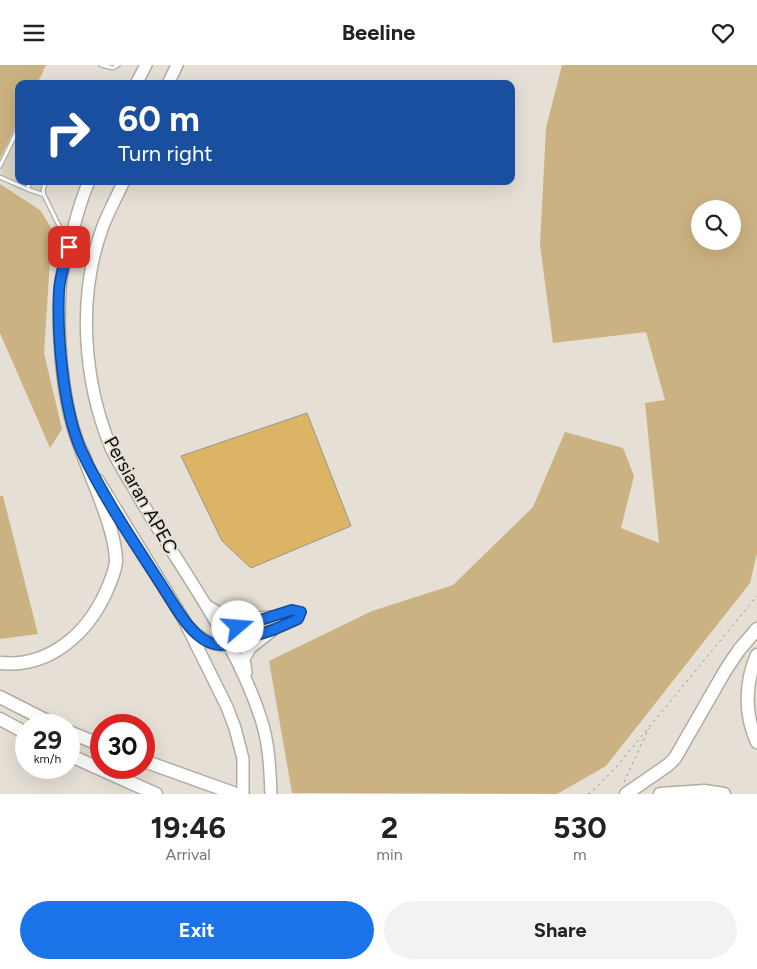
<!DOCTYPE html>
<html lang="en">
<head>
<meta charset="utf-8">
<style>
  body { margin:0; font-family:Figtree,sans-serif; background:#f2f2f2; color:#222; height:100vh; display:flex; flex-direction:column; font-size:19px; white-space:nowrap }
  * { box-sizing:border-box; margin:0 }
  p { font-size:16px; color:#767676 }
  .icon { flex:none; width:28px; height:28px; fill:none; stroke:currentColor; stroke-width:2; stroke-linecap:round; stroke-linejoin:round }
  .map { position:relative; height:729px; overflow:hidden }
  .drawer { display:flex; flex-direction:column; background:#fff; flex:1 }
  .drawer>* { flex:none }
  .top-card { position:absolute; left:15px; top:15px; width:500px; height:105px; border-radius:10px; box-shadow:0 5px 20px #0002; background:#1a4fa0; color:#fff; overflow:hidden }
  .fabs { position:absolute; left:691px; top:135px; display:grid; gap:10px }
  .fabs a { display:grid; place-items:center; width:50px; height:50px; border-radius:50%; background:#fff; box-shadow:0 5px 20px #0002; font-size:25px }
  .speed { position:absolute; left:15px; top:649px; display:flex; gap:10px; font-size:25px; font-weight:700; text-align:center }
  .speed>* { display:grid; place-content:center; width:65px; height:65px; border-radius:50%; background:#fff; box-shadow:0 5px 20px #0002; line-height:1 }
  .speed small { font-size:12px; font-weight:400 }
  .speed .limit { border:8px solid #d22; background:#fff; color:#111 }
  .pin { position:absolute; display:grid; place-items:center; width:42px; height:42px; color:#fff; margin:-21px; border-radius:10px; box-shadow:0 2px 8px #0006 }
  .me { position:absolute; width:55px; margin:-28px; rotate:72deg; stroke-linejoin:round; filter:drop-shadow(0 0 4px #0008) }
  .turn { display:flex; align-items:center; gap:18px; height:105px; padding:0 20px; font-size:22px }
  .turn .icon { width:65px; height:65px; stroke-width:2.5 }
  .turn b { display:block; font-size:35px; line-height:42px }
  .eta { display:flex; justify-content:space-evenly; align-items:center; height:85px; text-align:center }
  .eta b { font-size:30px; font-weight:700; line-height:35px }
  .action { display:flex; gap:10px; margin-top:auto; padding:10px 20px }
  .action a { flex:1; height:58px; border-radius:30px; background:#1a73e8; color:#fff; font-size:20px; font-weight:700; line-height:58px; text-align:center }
  .action a+a { background:#f2f2f2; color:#222 }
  header { display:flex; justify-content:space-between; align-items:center; height:65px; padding:0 20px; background:#fff; font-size:22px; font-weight:700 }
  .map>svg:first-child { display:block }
  .built { fill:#dcd4c2 }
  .green { fill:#cbb282; fill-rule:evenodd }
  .building { fill:#dbb466; stroke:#9a958b }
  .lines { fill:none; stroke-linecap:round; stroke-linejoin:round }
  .lane-casing { stroke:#b2ada3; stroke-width:5.5 }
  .street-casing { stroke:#b2ada3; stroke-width:9 }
  .primary-casing { stroke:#b2ada3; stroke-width:14 }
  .highway-casing { stroke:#b2ada3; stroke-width:15 }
  .path { stroke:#9b968f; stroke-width:1; stroke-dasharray:2.5 4; stroke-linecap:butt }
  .lane { stroke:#fff; stroke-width:3 }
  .street { stroke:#fff; stroke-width:7 }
  .primary { stroke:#fff; stroke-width:11 }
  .highway { stroke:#fff; stroke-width:12 }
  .route-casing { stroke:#114b97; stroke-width:12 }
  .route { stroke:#1a73e8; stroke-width:9 }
  .labels { text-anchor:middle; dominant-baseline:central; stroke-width:4; stroke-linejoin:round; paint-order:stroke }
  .street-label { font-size:19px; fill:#110f0c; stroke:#e5dfd5 }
</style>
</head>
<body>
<header><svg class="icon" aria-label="menu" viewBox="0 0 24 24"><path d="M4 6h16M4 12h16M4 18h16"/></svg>Beeline<svg class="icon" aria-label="heart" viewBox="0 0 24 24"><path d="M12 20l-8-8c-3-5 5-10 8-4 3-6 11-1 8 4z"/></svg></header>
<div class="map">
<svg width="757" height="729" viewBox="0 0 757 729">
  <rect width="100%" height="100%" fill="#e5dfd5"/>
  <path class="built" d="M19,68V116H45L40,126L2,110L1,105Z"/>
  <path class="green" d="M0,0H46L37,19H19V55L0,93Z
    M562,0H757V488L750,518L606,701L557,729L292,728L269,596L372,546L453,520L533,442L565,367L623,383L634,411L621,463L659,478L645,338L665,335L646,267L553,278L540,180L546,63ZM700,144H732V176H700Z
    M0,119L40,145L52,164L44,288L62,364L50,383L0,268Z
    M0,431H3L38,569L0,574Z"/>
  <path class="building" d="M307,348L351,461L251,503L222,476L181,391Z"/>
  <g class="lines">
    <defs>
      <path id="lane" d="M101,0L113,3L118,0
        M0,101L19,62
        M0,112L27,124L44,130
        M46,116L43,125L44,130L67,177
        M27,124L31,116"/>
      <path id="street" d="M222,568L255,557
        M229,579L273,565L298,554L301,547L292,545L267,553"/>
      <path id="primary" d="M136,19L146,0
        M168,19L177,0
        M124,116C117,131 109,146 103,161C77,231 83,315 111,383C120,402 133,421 143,439C184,509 236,576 261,654C269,678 270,704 271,729
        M86,395C63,353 57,275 60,227C60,211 65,197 69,182C74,160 80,137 89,116
        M98,415L184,555L227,642L235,663L243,694V729
        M209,542C232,558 243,554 270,552
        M191,564C200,574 215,582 229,579
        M246,607L244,594L250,583L273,565"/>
      <path id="highway" d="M757,590C745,617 744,649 757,677
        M0,598C49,603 87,569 106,527C110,518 116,505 116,495C115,463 93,418 82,387
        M0,632L55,660
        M0,654L26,668
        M69,667L101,680
        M69,690L156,729
        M144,696L236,729
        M626,729L668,700L675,693L725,606L739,585L757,564
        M660,729L704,726L724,729"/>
    </defs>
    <use href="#lane" class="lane-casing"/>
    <use href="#street" class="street-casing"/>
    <use href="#primary" class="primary-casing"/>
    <use href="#highway" class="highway-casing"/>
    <path class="path" d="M624,717L649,663
      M588,729L596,723L617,701L757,531"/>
    <use href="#lane" class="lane"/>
    <use href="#street" class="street"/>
    <use href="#primary" class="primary"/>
    <use href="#highway" class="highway"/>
  </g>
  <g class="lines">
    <defs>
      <path id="route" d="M69,182C65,196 60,211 59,226C57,271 63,346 82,387C107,440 143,490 174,540C186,559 203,585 229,579L273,565L298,554L301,547L292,545L238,562"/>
    </defs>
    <use href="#route" class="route-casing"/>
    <use href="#route" class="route"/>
  </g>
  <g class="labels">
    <g class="street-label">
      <text transform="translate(141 430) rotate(61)">Persiaran APEC</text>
    </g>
  </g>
</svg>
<div class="fabs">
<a><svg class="icon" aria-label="search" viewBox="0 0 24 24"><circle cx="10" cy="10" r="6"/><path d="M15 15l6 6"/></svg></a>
</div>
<div class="speed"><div>29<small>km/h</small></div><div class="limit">30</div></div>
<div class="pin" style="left:69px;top:182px;background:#d93025"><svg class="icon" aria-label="arrive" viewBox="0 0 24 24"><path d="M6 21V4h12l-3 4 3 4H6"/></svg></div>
<svg class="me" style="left:238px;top:562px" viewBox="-20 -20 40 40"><circle r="19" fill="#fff"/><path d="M0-13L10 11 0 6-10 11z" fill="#1a73e8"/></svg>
<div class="top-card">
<div class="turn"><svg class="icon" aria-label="right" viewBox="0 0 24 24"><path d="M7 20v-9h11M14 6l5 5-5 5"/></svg><div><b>60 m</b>Turn right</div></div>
</div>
</div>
<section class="drawer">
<div class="eta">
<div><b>19:46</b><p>Arrival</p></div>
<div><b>2</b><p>min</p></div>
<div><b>530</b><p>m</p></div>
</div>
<div class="action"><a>Exit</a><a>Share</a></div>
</section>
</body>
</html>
